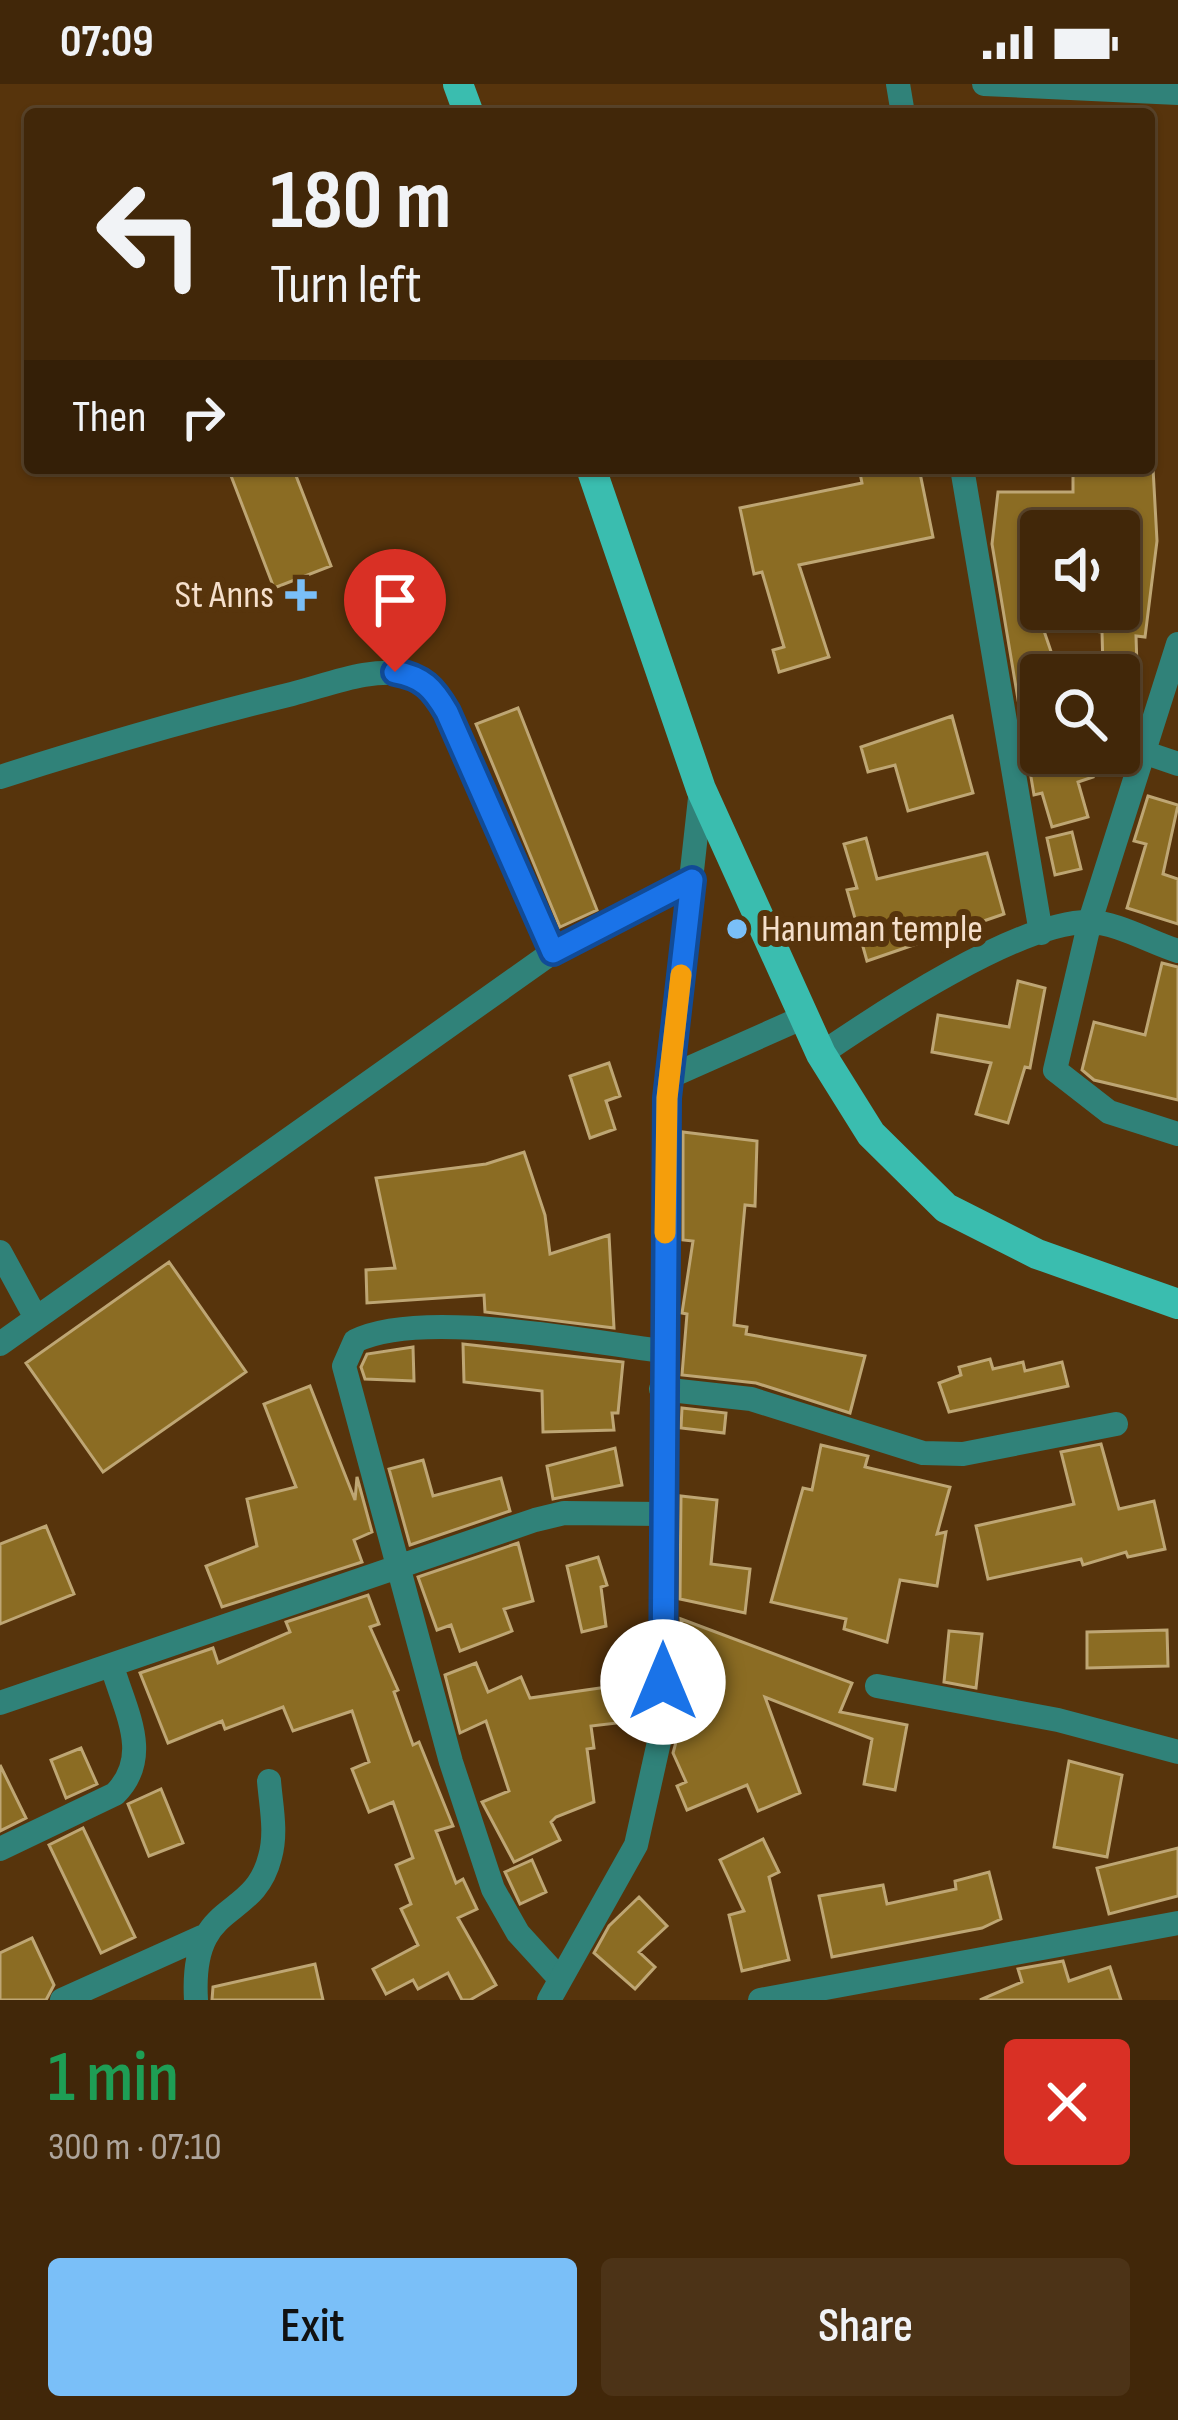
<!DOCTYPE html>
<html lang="en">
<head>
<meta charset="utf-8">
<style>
  body { margin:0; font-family:"Sofia Sans Condensed",sans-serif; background:#4c3317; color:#f1f3f6; height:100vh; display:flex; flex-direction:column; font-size:45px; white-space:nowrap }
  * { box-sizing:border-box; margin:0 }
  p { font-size:39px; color:#aea59c }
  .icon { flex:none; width:66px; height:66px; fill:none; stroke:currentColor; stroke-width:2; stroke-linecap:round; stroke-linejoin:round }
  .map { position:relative; height:1916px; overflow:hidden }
  .details { display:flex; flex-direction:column; background:#412709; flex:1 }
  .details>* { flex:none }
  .banner { position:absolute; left:24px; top:24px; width:1131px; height:366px; border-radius:12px; box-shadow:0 3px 9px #0004,0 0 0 3px #5a442a; background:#412709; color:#f1f3f6; overflow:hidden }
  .buttons { position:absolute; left:1020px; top:426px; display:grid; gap:24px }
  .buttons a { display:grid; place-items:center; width:120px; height:120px; border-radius:12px; background:#412709; box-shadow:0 3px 9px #0004,0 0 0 3px #5a442a; font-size:60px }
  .pin { position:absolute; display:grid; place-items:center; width:102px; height:102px; color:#fff; margin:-123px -51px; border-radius:50% 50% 50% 0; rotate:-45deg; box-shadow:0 0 12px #0007 }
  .pin .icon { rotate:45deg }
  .me { position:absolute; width:132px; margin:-66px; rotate:0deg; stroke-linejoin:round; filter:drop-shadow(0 0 9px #0008) }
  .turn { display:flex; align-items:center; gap:42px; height:252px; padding:0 48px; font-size:54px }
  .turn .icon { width:156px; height:156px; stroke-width:2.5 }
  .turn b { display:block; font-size:84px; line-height:102px }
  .then { display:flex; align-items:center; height:114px; padding:0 48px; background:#0003; gap:24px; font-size:45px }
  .round { display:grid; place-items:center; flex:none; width:126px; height:126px; border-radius:12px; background:#4c3317 }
  .summary { display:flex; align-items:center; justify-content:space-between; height:204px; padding:0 48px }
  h1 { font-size:72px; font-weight:600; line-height:90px; color:#1e9e55 }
  .button { display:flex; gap:24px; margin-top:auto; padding:24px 48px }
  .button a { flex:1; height:138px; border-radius:12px; background:#7abff8; color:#111; font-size:48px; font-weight:600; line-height:138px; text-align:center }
  .button a+a { background:#4c3317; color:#f1f3f6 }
  .status { display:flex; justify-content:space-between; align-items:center; height:84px; padding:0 60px; background:#412709; direction:ltr }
  .status svg { height:33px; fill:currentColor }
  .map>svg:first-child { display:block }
  .building { fill:#8b6c23; stroke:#bea674; stroke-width:3; fill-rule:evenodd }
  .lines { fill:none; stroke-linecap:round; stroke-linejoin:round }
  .minor { stroke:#308279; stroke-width:24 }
  .tertiary { stroke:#308279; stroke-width:24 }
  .primary { stroke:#3abdaf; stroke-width:30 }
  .route-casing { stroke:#114b97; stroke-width:30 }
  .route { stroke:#1a73e8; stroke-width:21 }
  .slow { stroke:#f59e0b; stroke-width:21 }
  .poi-dot { fill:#7abff8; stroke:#57340c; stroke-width:4.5 }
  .labels { text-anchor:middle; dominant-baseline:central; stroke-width:12; stroke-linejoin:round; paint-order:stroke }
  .poi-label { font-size:39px; fill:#f5dfcb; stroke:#57340c; text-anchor:end }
</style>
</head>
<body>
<div class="status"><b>07:09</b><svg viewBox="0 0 49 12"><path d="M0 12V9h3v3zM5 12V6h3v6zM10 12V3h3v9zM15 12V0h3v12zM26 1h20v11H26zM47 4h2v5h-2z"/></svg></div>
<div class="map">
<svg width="1178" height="1916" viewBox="0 0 1178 1916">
  <rect width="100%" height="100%" fill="#57340c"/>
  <path class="building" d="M228,384H293L331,482L274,504Z
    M859,384H919L933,453L799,481L829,573L779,588L773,566L784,563L762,488L754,490L740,424L862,399Z
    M1073,384H1153L1157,457L1145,553L1136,552L1137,583L1103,584L1102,548L1042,541L1059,591H1041V669H1085L1093,693L1078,698L1088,733L1052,743L1042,709L1034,711L992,460L998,408H1073ZM1041,447H1119V525H1041Z
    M518,624L597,826L560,843L476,640Z
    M952,632L973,709L908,727L895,681L868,688L861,663Z
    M1148,712L1178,721L1163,790L1178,795V840L1127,824L1146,760L1134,757Z
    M1072,748L1081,785L1055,791L1047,754Z
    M866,754L877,795L987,769L1004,830L867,877L847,806L857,804L844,760Z
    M1162,879L1178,883V1016L1094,996L1082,986L1094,938L1145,951Z
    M1018,897L1045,904L1030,984L1025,983L1008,1039L976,1030L991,979L932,968L938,931L1009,943Z
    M609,979L620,1012L606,1017L615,1045L590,1054L570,992Z
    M683,1048L757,1057L755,1122L745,1121L734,1241L747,1243L746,1250L865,1272L850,1329L756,1299L682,1291L687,1230L682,1229L693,1157L683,1156Z
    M524,1068L545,1131L550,1170L609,1151L614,1244L485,1228L484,1211L367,1219L366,1186L395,1184L376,1094L486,1080Z
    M169,1178L246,1288L103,1388L26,1279Z
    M463,1260L623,1278L618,1329H612L614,1346L543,1348L542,1307L464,1298Z
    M413,1263L414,1297L365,1295L361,1283L367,1270Z
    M990,1275L993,1285L1023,1278L1025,1287L1062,1278L1068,1302L949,1328L939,1299L961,1291L959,1283Z
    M310,1302L355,1416L357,1393L372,1448L354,1456L362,1478L222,1523L206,1482L257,1462L247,1415L296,1403L264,1320Z
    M682,1324L726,1329L724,1349L681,1344Z
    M1101,1360L1119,1425L1154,1417L1165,1465L1128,1473L1126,1468L1083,1481L1081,1475L988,1495L976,1442L1074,1420L1061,1368Z
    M821,1361L868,1372L865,1383L950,1403L937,1450L946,1448L937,1502L900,1496L887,1558L844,1545L846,1535L771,1518L803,1404L812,1406Z
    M615,1364L622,1401L553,1415L547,1382Z
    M423,1376L433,1412L501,1394L510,1427L410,1461L389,1385Z
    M681,1412L717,1416L711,1480L750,1485L745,1529L680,1515Z
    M46,1442L74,1510L0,1540V1460Z
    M518,1459L533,1517L504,1525L512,1547L460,1567L451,1541L437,1546L418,1493Z
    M598,1473L607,1501L601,1503L606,1542L582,1548L567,1482Z
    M368,1511L379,1540L370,1543L398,1606L394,1608L413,1661L419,1658L453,1742L436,1747L456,1799L463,1795L477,1825L458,1834L496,1901L470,1916H462L448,1889L418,1905L413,1896L386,1910L373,1885L418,1861L401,1825L411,1820L396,1781L413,1774L393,1718L369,1728L352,1685L369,1678L352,1627L293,1647L283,1623L225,1645L222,1637L168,1659L140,1589L213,1564L218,1579L290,1548L286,1538Z
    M681,1535L852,1599L840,1628L907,1641L895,1706L864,1700L872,1655L765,1613L800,1709L758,1727L747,1701L687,1726L677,1702L686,1698L673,1669L676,1658L688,1653L680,1624L689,1621Z
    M1167,1546L1168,1582L1087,1584V1548Z
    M949,1547L982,1550L976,1604L944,1598Z
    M476,1579L488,1608L521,1593L530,1614L614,1602L617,1639L591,1642L594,1664L587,1665L594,1718L556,1733L551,1738L560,1756L514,1778L482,1718L509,1707L486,1637L460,1649L445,1591Z
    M81,1664L97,1700L66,1714L51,1676Z
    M1069,1677L1122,1691L1107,1773L1054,1763Z
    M0,1681L26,1734L0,1747Z
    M161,1705L183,1759L149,1772L128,1720Z
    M83,1744L135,1853L101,1869L49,1761Z
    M763,1755L779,1788L769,1793L789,1876L742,1887L729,1831L744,1827L720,1776Z
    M1178,1764V1812L1109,1830L1097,1784Z
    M532,1776L546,1808L520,1820L505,1788Z
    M989,1788L1001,1835L982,1844L832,1873L819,1812L883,1801L887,1820L956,1805L955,1797Z
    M639,1813L667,1842L639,1868L655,1883L635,1905L594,1869L609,1842Z
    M32,1854L54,1901L46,1916H0V1869Z
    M1063,1877L1069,1897L1110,1883L1121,1916H980L1022,1898L1018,1885Z
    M315,1880L323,1916H212L213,1903Z"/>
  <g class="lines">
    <path class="minor" d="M898,0L903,30
      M984,0L1178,9
      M962,384L1041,849
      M1178,560L1090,837L1055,986L1109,1028L1178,1050
      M1143,668L1178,680
      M0,693C97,662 193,634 292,610C328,601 373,582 409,591C429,595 438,611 447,628L553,868
      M821,970C878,931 1020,837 1089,838C1116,838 1152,859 1178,867
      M0,1168L36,1234
      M0,1260L553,868L691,795
      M661,1305L751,1315L923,1369L963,1370L1116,1340
      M877,1602L1058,1636L1178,1668
      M0,1619L535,1436L564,1429L662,1430
      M0,1765L115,1710C153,1672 125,1627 112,1582
      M560,1895L518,1849L493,1805L451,1678L344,1282L355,1257C422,1224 586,1258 662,1267
      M62,1916L202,1853
      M196,1916C190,1813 253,1840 270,1773C277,1748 271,1722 269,1697
      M760,1916L1178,1839"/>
    <path class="tertiary" d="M669,993L804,933
      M549,1916L636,1761L663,1640L667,1014L701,705"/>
    <path class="primary" d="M458,0L469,30
      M591,384L701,705L821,970L871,1050L946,1124L1037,1170L1178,1220"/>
  </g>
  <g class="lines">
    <defs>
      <path id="route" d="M395,588C423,593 433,604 447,628L553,868L692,796L667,1014L663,1598"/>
    </defs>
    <use href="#route" class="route-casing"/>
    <use href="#route" class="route"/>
    <path class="slow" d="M665,1149L667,1014L681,891"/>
  </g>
  <g class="poi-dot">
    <path d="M295 493h12v12h12v12h-12v12h-12v-12h-12v-12h12z"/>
    <circle cx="737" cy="845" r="12"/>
  </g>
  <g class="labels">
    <g class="poi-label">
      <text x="274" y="511">St Anns</text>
      <text x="761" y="845" text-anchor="start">Hanuman temple</text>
    </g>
  </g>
</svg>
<div class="buttons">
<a><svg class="icon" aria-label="sound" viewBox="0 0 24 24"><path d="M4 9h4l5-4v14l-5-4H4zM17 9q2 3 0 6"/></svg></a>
<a><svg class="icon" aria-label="search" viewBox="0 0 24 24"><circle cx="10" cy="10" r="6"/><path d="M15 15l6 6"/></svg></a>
</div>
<div class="pin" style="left:395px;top:588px;background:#d93025"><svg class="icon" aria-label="arrive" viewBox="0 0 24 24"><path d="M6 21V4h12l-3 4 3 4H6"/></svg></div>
<svg class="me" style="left:663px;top:1598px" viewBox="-20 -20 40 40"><circle r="19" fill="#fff"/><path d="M0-13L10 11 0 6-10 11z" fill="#1a73e8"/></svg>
<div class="banner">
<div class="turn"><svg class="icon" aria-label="left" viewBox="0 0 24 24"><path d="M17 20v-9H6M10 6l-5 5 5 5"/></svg><div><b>180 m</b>Turn left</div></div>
<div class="then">Then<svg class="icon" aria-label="right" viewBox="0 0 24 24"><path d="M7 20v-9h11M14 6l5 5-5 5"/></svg></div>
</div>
</div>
<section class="details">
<div class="summary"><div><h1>1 min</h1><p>300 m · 07:10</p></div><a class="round" style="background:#d93025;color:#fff"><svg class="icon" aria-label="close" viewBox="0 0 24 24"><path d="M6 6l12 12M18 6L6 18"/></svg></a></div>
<div class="button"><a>Exit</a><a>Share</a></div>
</section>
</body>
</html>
